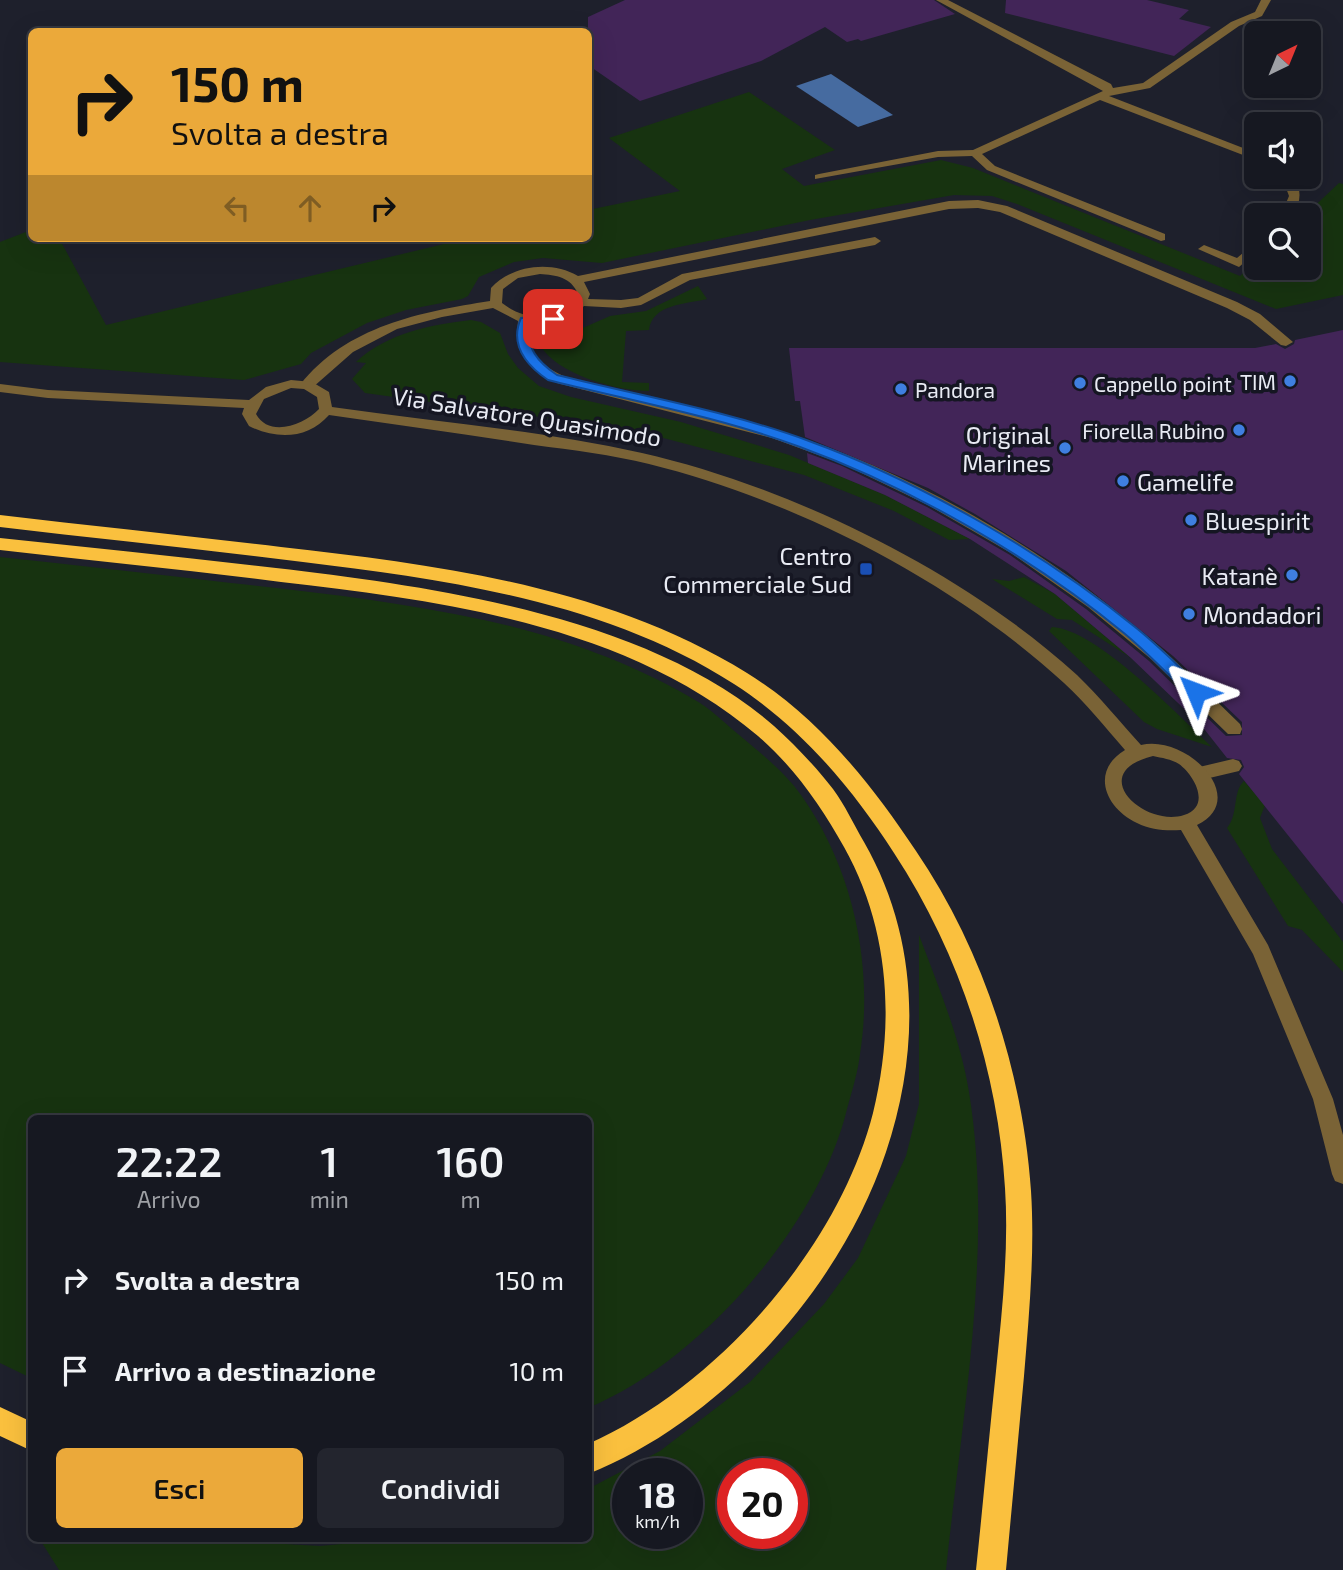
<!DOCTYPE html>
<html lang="it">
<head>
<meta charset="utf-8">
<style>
  body { margin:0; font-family:"Exo 2",sans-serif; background:#23252e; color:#f1f3f6; height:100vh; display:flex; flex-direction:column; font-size:26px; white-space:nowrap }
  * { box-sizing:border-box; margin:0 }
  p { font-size:23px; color:#9ea0a5 }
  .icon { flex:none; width:38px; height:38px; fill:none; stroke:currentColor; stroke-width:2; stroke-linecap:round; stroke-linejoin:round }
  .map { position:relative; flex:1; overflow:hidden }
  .side { position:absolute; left:28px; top:1115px; width:564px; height:427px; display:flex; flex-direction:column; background:#161821; border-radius:10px; box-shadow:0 7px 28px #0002,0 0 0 2px #35373f }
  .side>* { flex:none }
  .top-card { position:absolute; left:28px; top:28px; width:564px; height:214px; border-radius:10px; box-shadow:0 7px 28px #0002,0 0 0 2px #35373f; background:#eba93a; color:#111; overflow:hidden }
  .needle { width:46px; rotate:43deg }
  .buttons { position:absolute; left:1244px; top:21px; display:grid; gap:14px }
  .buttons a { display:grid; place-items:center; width:77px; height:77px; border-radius:10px; background:#161821; box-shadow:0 7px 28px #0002,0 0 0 2px #35373f; font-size:35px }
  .speed { position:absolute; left:612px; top:1458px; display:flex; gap:14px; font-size:35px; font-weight:700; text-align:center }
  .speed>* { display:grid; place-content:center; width:91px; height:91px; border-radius:50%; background:#161821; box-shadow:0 7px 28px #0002,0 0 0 2px #35373f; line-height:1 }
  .speed small { font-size:18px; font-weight:400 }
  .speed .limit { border:10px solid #d22; background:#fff; color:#111 }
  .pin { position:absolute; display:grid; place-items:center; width:60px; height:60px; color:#fff; margin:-30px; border-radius:14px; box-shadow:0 4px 10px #0006 }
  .me { position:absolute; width:77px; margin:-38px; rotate:314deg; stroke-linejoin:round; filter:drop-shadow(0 0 5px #0008) }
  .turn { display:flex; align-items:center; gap:24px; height:147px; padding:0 28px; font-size:32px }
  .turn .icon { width:91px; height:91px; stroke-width:2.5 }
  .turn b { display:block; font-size:49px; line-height:60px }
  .lanes { display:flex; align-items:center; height:66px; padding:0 28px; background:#0003; justify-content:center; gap:35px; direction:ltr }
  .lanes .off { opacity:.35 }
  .eta { display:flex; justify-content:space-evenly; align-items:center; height:119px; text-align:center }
  .eta b { font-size:42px; font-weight:600; line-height:49px }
  .action { display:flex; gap:14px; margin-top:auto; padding:14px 28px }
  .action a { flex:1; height:80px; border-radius:10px; background:#eba93a; color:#111; font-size:28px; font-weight:600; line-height:80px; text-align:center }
  .action a+a { background:#23252e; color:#f1f3f6 }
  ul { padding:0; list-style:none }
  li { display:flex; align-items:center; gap:21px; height:91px; padding:0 28px }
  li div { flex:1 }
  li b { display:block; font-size:26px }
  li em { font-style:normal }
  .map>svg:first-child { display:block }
  .green { fill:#173310; fill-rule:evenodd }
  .water { fill:#466ba0 }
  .building { fill:#422558 }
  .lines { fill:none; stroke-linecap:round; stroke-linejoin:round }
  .lane { fill:#7a6336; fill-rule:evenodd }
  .street { fill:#7a6336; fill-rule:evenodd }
  .highway { fill:#fac03e; fill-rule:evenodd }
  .route { fill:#1a73e8; stroke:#114b97; stroke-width:2 }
  .shop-dot { fill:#3f7fe0; stroke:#151622; stroke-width:2.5 }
  .transit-dot { fill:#1a4fb4; stroke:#151622; stroke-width:2.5 }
  .labels { text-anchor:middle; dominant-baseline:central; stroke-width:7; stroke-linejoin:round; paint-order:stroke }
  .far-poi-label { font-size:21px; fill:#e9ebf4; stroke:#151622; text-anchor:end }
  .street-label { font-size:24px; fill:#e9ebf4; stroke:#151622 }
  .poi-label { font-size:24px; fill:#e9ebf4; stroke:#151622; text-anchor:end }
</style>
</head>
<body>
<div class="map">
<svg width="1343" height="1570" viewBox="0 0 1343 1570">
  <rect width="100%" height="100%" fill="#1e202c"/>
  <path class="green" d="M749,92L835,150L782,169L804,186L941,160L973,168L1240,276L1256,261V268H1309V215H1305L1339,183L1343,184V295L1276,309L1017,204L992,196L954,195L810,220L602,263L543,258L514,262L479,277L468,296L462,299L406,310L367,323L311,353L301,364L244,380L0,362V242L31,230L32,238H59L106,325L469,238H588V210L680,191L609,138Z
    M698,286L707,299C686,304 652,304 649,330L626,331L622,382L649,383V391C617,391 556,374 540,345L545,339L576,331L610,316L646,311Z
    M471,320L481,322L500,333L508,354L518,368L539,386L571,397L681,422L789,455L885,495L970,539L949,540L894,511L804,475L633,430L365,393L352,379L366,363L356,362C387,333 430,325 471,320Z
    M0,557C77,565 154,574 231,583C316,592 401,602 484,620C558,636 636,664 700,703C714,712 726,724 738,734C759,752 785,772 801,795C853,868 874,966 860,1054C858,1072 852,1091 847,1109C819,1226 699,1362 588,1408V1118H32L31,1378L0,1363Z
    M1024,577L1055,594L1131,658L1072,620L1057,619L992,579L1009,581Z
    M1052,627C1096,629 1178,715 1212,747L1157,729L1144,722L1049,631Z
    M1244,781L1265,805L1260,818L1272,849L1343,942V972L1302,930L1288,926L1227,828C1239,814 1232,792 1244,781Z
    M919,935C938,986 960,1037 969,1092C994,1245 962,1416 946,1570H59L39,1538H183L320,1546L406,1538H588V1489L660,1451L750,1382L824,1304L858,1258L906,1156L919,1104ZM628,1474H688V1533H628ZM733,1474H793V1533H733Z"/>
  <path class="water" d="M831,74L893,115L858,127L796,86Z"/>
  <path class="building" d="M625,0H934L955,14L861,41L858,39L847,42L825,27L761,61L640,101L588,65V17Z
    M1006,0H1147L1189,10L1179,19L1211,27L1174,56L1005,13Z
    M1343,330V904L1239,774L1244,767L1241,760L1227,758L1201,725L1131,658L1055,594L970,539L885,495L808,463L807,453L842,466L927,507L1010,555L1086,609L1149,661L1226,736L1242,735V722L1173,656L1066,571L975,514L928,488L805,437L800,401H795L789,348H1255L1276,344L1285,349L1294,344L1295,340Z"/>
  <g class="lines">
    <path class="lane" d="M936,0H948L1111,84L1113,88L1143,83L1231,22L1255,12L1261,0H1271L1262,16L1239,26L1150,88L1109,96L1256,153V160L1100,100L982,154L995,166L1165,234V240L1161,241L987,170L972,156L938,157L815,179V175L819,174L938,151L973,150L1103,91Z
      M1282,177H1294C1302,191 1301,201 1293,215H1281L1289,196Z
      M978,200L1007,206L1237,302L1260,314L1293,342L1286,346L1281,345L1250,320L1227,308L1000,212L978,208L949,209L584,282L590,294L588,299L621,300L638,298L682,274L875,237L881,241L875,245L690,280L641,305L621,308L584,306C570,322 552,325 531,324C530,336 530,349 538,359C564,388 650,398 688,406C719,414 750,421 780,431C913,472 1042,548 1148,637C1180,664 1210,695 1240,724L1242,729L1240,734H1228L1151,659L1088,607L1011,553L928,505L843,464L772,438L557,383C530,370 515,353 518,321L493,308L442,317L397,329L353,352L312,388L307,389L300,385C346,326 421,312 490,301L491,288C512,265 551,260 578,276L949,201ZM540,274C556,275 571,277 578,294C563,324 526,322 502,303L503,289L518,278Z
      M1256,242V252L1239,267L1198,249L1204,245L1237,258Z
      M1233,759L1239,761L1242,766L1239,771L1201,780L1195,778L1192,773L1195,768Z"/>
    <path class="street" d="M291,380L312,382L329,392L332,407C435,422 540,430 642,453C791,487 963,571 1077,675C1100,697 1120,722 1141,745C1187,734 1251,799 1197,825L1268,945L1333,1099L1343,1135V1184L1335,1181L1332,1174L1313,1099L1253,954L1181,830C1166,831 1151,830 1137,823C1105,808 1090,771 1125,750C1105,727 1086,703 1064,683C953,581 795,500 649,464C612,455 573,450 534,445C466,434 398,425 329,415C308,439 277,440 249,426L242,414L244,408L48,398L0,392V384L48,390L249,400L266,387ZM291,388L304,389L317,397L319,409C304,425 269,438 256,414L264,399ZM1153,756C1162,758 1171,759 1179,764C1194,775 1212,806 1184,815C1145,828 1084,773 1153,756Z"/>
    <path class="highway" d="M0,515C94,526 188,536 281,547C441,565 608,587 747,673C818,717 870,782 916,851C983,949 1023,1073 1031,1191C1035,1252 1029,1315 1024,1376C1018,1441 1012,1505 1006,1570H976C983,1504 989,1437 996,1371C1002,1311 1009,1249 1005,1188C998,1070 959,952 894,853C852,788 801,727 734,684C607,602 450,580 303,562C202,549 101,539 0,527Z
      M0,538C92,548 184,557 276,568C436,587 648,616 774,726C794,744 817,768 833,789C845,805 854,825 864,842C919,938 921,1048 886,1152C841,1287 722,1421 588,1474V1444C716,1387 838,1249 873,1113C895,1023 890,929 844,847C821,806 794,767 758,736C628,625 444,601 281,582C188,570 94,561 0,550Z
      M0,1407L32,1422V1451L0,1436Z"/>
  </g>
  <path class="route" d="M553,316L559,319L557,322L531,324C525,348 538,362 557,375C641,396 728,411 809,441C919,481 1044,553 1135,627C1159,646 1180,668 1202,688V696H1191C1169,676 1148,653 1125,634C1033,558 912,488 800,447C719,417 632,401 548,380C526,365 509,345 521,318Z"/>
  <g class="shop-dot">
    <circle cx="1290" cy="381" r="7"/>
    <circle cx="1080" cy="383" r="7"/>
    <circle cx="901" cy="389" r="7"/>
    <circle cx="1239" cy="430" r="7"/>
    <circle cx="1065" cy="448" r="7"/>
    <circle cx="1123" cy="481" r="7"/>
    <circle cx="1191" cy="520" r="7"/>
    <circle cx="1292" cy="575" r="7"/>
    <circle cx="1189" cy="614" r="7"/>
  </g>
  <rect class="transit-dot" x="859" y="562" width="14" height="14" rx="3.5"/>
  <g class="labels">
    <g class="far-poi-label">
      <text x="1276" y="381">TIM</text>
      <text x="1094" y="383" text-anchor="start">Cappello point</text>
      <text x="915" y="389" text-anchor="start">Pandora</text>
      <text x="1225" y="430">Fiorella Rubino</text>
    </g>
    <g class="street-label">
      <text transform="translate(527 416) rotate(9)">Via Salvatore Quasimodo</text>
    </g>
    <g class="poi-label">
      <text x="1051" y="434">Original<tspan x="1051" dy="28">Marines</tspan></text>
      <text x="1137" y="481" text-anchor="start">Gamelife</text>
      <text x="1205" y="520" text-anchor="start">Bluespirit</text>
      <text x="852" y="555">Centro<tspan x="852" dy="28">Commerciale Sud</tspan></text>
      <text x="1278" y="575">Katanè</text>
      <text x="1203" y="614" text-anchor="start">Mondadori</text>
    </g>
  </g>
</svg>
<div class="buttons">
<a><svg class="needle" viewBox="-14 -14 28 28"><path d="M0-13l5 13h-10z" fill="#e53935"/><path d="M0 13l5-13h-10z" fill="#9ea0a5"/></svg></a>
<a><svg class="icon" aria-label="sound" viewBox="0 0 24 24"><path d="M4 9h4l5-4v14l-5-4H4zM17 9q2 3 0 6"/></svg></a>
<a><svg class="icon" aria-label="search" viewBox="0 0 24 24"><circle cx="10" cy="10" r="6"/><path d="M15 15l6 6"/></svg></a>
</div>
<div class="speed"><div>18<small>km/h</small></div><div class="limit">20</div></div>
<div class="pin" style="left:553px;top:319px;background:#d93025"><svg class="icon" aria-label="arrive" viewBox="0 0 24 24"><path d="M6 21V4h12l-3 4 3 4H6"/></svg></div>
<svg class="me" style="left:1196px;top:692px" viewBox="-20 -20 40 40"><path d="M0-17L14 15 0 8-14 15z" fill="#1a73e8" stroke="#fff" stroke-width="4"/></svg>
<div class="top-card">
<div class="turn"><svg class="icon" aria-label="right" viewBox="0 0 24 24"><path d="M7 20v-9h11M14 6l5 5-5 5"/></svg><div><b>150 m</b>Svolta a destra</div></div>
<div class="lanes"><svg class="icon off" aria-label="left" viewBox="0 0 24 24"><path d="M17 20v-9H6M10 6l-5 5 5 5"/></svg><svg class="icon off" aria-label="ahead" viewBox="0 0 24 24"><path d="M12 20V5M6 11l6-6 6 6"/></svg><svg class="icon" aria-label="right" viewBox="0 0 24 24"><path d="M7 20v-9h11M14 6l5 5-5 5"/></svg></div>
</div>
<section class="side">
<div class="eta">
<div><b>22:22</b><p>Arrivo</p></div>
<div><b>1</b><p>min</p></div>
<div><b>160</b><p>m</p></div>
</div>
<ul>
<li><svg class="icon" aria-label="right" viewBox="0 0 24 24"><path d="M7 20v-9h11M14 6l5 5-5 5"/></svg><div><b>Svolta a destra</b></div><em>150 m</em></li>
<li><svg class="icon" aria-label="arrive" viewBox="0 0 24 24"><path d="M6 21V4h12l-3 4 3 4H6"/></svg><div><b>Arrivo a destinazione</b></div><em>10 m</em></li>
</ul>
<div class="action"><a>Esci</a><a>Condividi</a></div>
</section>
</div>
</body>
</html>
